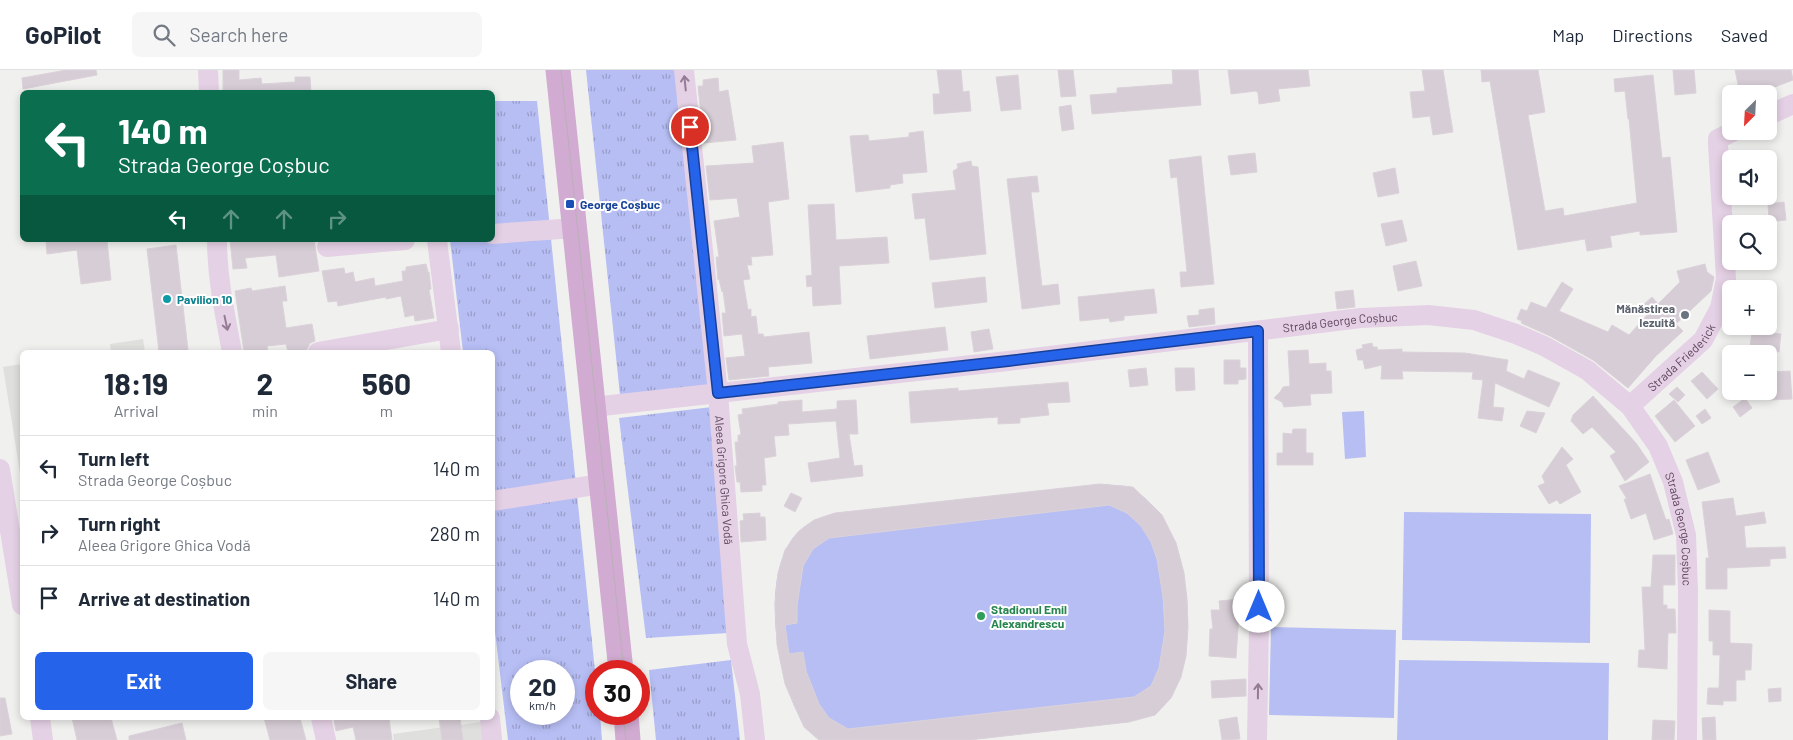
<!DOCTYPE html>
<html lang="en">
<head>
<meta charset="utf-8">
<style>
  body { margin:0; font-family:Barlow,sans-serif; background:#f6f6f7; color:#1f2937; height:100vh; display:flex; flex-direction:column; font-size:19px; white-space:nowrap }
  * { box-sizing:border-box; margin:0 }
  p { font-size:16px; color:#747a83 }
  .icon { flex:none; width:28px; height:28px; fill:none; stroke:currentColor; stroke-width:2; stroke-linecap:round; stroke-linejoin:round }
  .map { position:relative; flex:1; overflow:hidden }
  .panel { position:absolute; left:20px; top:280px; width:475px; height:370px; display:flex; flex-direction:column; background:#fff; border-radius:8px; box-shadow:0 2px 8px #0003 }
  .panel>* { flex:none }
  .guide { position:absolute; left:20px; top:20px; width:475px; height:152px; border-radius:8px; box-shadow:0 2px 8px #0003; background:#0b6e4f; color:#fff; overflow:hidden }
  .needle { width:32px; rotate:204deg }
  .fabs { position:absolute; left:1722px; top:15px; display:grid; gap:10px }
  .fabs a { display:grid; place-items:center; width:55px; height:55px; border-radius:8px; background:#fff; box-shadow:0 2px 8px #0003; font-size:25px }
  .speed { position:absolute; left:510px; top:590px; display:flex; gap:10px; font-size:25px; font-weight:700; text-align:center }
  .speed>* { display:grid; place-content:center; width:65px; height:65px; border-radius:50%; background:#fff; box-shadow:0 2px 8px #0003; line-height:1 }
  .speed small { font-size:12px; font-weight:400 }
  .speed .limit { border:8px solid #d22; background:#fff; color:#111 }
  .pin { position:absolute; display:grid; place-items:center; width:42px; height:42px; color:#fff; margin:-21px; border:2px solid #fff; border-radius:50%; box-shadow:0 1px 5px #0007 }
  .me { position:absolute; width:55px; margin:-28px; rotate:0deg; stroke-linejoin:round; filter:drop-shadow(0 0 4px #0008) }
  .turn { display:flex; align-items:center; gap:18px; height:105px; padding:0 15px; font-size:22px }
  .turn .icon { width:65px; height:65px; stroke-width:2.5 }
  .turn b { display:block; font-size:35px; line-height:42px }
  .lanes { display:flex; align-items:center; height:48px; padding:0 15px; background:#0003; justify-content:center; gap:25px; direction:ltr }
  .lanes .off { opacity:.35 }
  .eta { display:flex; justify-content:space-evenly; align-items:center; height:85px; text-align:center }
  .eta b { font-size:30px; font-weight:700; line-height:35px }
  .action { display:flex; gap:10px; margin-top:auto; padding:10px 15px }
  .action a { flex:1; height:58px; border-radius:8px; background:#2563eb; color:#fff; font-size:20px; font-weight:700; line-height:58px; text-align:center }
  .action a+a { background:#f6f6f7; color:#1f2937 }
  ul { padding:0; list-style:none }
  li { display:flex; align-items:center; gap:15px; height:65px; padding:0 15px; border-top:1px solid #e0e1e3 }
  li div { flex:1 }
  li b { display:block; font-size:19px }
  li em { font-style:normal }
  header { display:flex; align-items:center; gap:30px; box-sizing:border-box; height:70px; padding:0 25px; background:#fff; border-bottom:1px solid #e0e1e3 }
  header strong { font-size:24px }
  nav { display:flex; gap:28px; margin-inline-start:auto; font-size:18px }
  .search { width:350px; height:45px; background:#f6f6f7; display:flex; align-items:center; gap:12px; box-sizing:border-box; padding:0 18px; border-radius:8px; color:#747a83; font-size:19px }
  .map>svg:first-child { display:block }
  .education { fill:#dfdfdd }
  .green { fill:#b7bef4 }
  .park { fill:url(#park-tufts); fill-rule:evenodd }
  .building { fill:#d7cdd6; stroke:#dbd2d9; fill-rule:evenodd }
  .lines { fill:none; stroke-linecap:round; stroke-linejoin:round }
  .minor { stroke:#e5d1e5; stroke-width:20 }
  .major { stroke:#d1abd1; stroke-width:25 }
  .tram { stroke:#bab0b9; stroke-width:1 }
  .oneway { stroke:#947c94 }
  .route-casing { stroke:#184099; stroke-width:12 }
  .route { stroke:#2563eb; stroke-width:9 }
  .transit-dot { fill:#1a4fb4; stroke:#fff; stroke-width:2 }
  .culture-dot { fill:#0f9aa8; stroke:#fff; stroke-width:2 }
  .worship-dot { fill:#6b7280; stroke:#fff; stroke-width:2 }
  .leisure-dot { fill:#2e9e5b; stroke:#fff; stroke-width:2 }
  .labels { text-anchor:middle; dominant-baseline:central; stroke-width:4; stroke-linejoin:round; paint-order:stroke }
  .transit-label { font-size:12px; font-weight:bold; fill:#164399; stroke:#fff; text-anchor:start }
  .culture-label { font-size:12px; font-weight:bold; fill:#0d838f; stroke:#fff; text-anchor:start }
  .worship-label { font-size:12px; font-weight:bold; fill:#5b616d; stroke:#fff; text-anchor:end }
  .street-label { font-size:12px; fill:#5e445e; stroke:#fff }
  .leisure-label { font-size:12px; font-weight:bold; fill:#27864d; stroke:#fff; text-anchor:start }
</style>
</head>
<body>
<header>
<strong>GoPilot</strong>
<div class="search"><svg class="icon" aria-label="search" viewBox="0 0 24 24"><circle cx="10" cy="10" r="6"/><path d="M15 15l6 6"/></svg>Search here</div>
<nav><a>Map</a><a>Directions</a><a>Saved</a></nav>
</header>
<div class="map">
<svg width="1793" height="670" viewBox="0 0 1793 670">
  <defs>
    <pattern id="park-tufts" width="24" height="20" patternUnits="userSpaceOnUse" patternTransform="scale(1.25)"><rect width="24" height="20" fill="#b7bef4"/><path d="M3 7l-1-3M5 7V3M7 7l1-3M15 17l-1-3M17 17v-4M19 17l1-3" fill="none" stroke="#989cc9"/></pattern>
  </defs>
  <rect width="100%" height="100%" fill="#f0f1ee"/>
  <path class="education" d="M143,269L145,282H108H111L110,274Z
    M22,294V415L3,297Z
    M481,652L483,670H394L393,664Z"/>
  <path class="green" d="M1364,341L1366,387L1345,389L1342,342Z
    M1100,414L1125,416L1144,427L1162,445L1176,473L1184,503L1187,529L1188,557L1186,586L1181,607L1171,628L1155,645L1129,652L969,670H819C815,666 809,662 805,657C802,654 800,648 798,644C775,600 760,500 798,462C809,451 821,447 835,443Z
    M1404,442L1591,444L1590,573L1402,570Z
    M1271,557L1396,560L1394,648L1269,645Z
    M1399,590L1609,593L1608,670H1397Z"/>
  <path class="park" d="M586,0H675L708,315L620,325Z
    M493,31H537L596,611V644H600L602,670H508L492,537V282H463L450,170H492ZM521,601H564V644H521Z
    M712,337L728,563L646,568L619,348Z
    M731,590L740,670H656L649,600Z"/>
  <path class="building" d="M66,0H96L97,5L23,19L22,8Z
    M223,0H239V10L261,8L262,14L295,12V7H310L311,22H223Z
    M937,0H961L963,22L969,21L971,41L934,44L933,24H940Z
    M1058,0H1073L1076,26L1061,27Z
    M1172,0H1198L1201,35L1092,44L1090,25L1117,23V18L1173,14Z
    M1228,0H1308L1310,16L1278,19L1280,31L1259,34L1258,23L1256,21L1231,24Z
    M1422,0H1443L1453,62L1433,65L1430,46L1413,48L1410,22L1425,21Z
    M1481,0H1538L1545,42L1528,45L1545,141L1563,138L1564,146L1637,133L1629,49H1628L1625,21L1615,22L1614,9L1653,5L1662,88L1670,87L1677,162L1640,165V161L1610,166L1612,177L1587,181L1585,169L1518,180L1490,11L1482,12Z
    M1673,0H1694L1696,23L1675,25Z
    M1735,0H1791L1793,10L1757,24H1740Z
    M1018,5L1021,39L1001,41L996,7Z
    M718,8L719,22L728,20L736,70L704,73L698,16H703V10Z
    M1071,35L1074,59L1062,61L1059,37Z
    M923,61L927,102L902,104L903,113L890,115V118L856,122L850,66L868,65L869,71L909,67V63Z
    M783,72L789,129L768,132L773,185L751,187L752,195H747L750,209L743,210L748,240L751,239V247L756,246L758,264H763L764,267L809,262L812,293L768,297L769,306L729,310L726,288L745,286L742,264L724,266L722,243H726L723,221L722,222L719,209L718,210L716,187H719L714,151L740,147L737,128L710,130L706,96L754,93L752,76Z
    M1255,83L1257,102L1231,105L1228,86Z
    M1201,86L1214,214L1181,217L1180,202H1187L1177,107L1171,108L1169,90Z
    M971,91L972,96L978,97L986,184L930,190L925,148L915,149L912,124L956,120L953,101L958,98L957,94Z
    M1395,98L1399,123L1378,127L1373,103Z
    M1037,106L1039,122H1031L1042,216L1058,214L1060,234L1022,239L1007,109Z
    M1784,132L1786,150L1769,152L1768,134Z
    M834,134L836,170L887,167L889,193L839,196L841,234L813,236L812,216L807,217L806,206L812,205L808,135Z
    M1402,150L1407,171L1386,176L1381,154Z
    M46,170H107L111,210L81,214L77,180L47,184Z
    M230,170H314L319,201L279,207L276,185L245,188L247,198L233,199Z
    M176,175L188,280L159,282L147,179Z
    M1416,191L1422,216L1398,221L1393,196Z
    M426,194L428,202H429L431,219L429,220L434,248L415,251L414,245L405,247L401,226L386,229V227L338,236L337,231L328,232L322,201L344,198L345,204L353,202L355,212L374,208L375,216L403,211L402,201H406V197Z
    M1705,194L1707,202L1714,207L1711,221L1676,254L1683,261L1655,287L1628,318L1593,290L1550,266L1521,253L1522,251L1517,249L1521,239L1527,241L1531,232L1546,238L1562,212L1573,219L1559,241L1608,262L1612,255L1629,265L1649,243L1642,236L1652,227L1658,234L1680,212L1677,201Z
    M985,207L987,232L935,238L932,213Z
    M285,216L287,231H282L286,258L312,254L315,271L310,273L306,281L288,282L286,274L267,276L268,282H244L235,221L251,218L252,221Z
    M1154,219L1157,243L1124,246V250L1110,252L1109,248L1080,251L1078,227Z
    M1353,220L1355,237L1337,239L1335,222Z
    M1214,238L1215,254L1189,257L1187,246L1199,245V240Z
    M945,257L948,280L870,289L867,266Z
    M989,259L993,279L974,282L971,262Z
    M1752,261L1781,264L1779,282L1750,278Z
    M1372,273L1373,277H1377L1378,280L1402,279V282L1465,283L1508,290L1506,301L1524,309L1528,300L1560,313L1549,337L1495,313L1493,337L1504,338L1502,351L1478,348L1483,310L1472,309L1473,302L1402,301L1403,309H1381L1382,295L1365,299L1363,290H1358L1356,280L1363,278L1362,275Z
    M1308,280L1309,294L1326,293V301H1331L1332,323L1310,324L1311,335L1284,337L1282,332L1274,328L1280,322L1283,317L1290,316L1288,281Z
    M1224,290H1240V298H1246V309L1238,310V314H1224Z
    M1146,298L1148,315L1130,317L1128,300Z
    M1175,298H1194L1195,320L1176,321Z
    M1790,301L1792,329L1769,330V302Z
    M1702,302L1718,319L1707,329L1691,311Z
    M1068,312L1070,332L1047,333L1049,345L1020,348V353L998,354V347L911,353L909,322L958,318V321Z
    M1677,317L1685,325L1678,332L1669,324Z
    M1593,326L1636,373L1649,392L1625,411L1610,386L1616,382L1592,357L1583,364L1571,351L1573,345Z
    M1745,328L1752,338L1740,347L1733,337Z
    M802,330V342L837,339V331L856,330L858,364H849L854,396L862,395L863,406L811,412L808,393L840,388L836,351L788,354L789,365L774,366L776,386L764,388L766,415H762V421L741,422L740,412H737L735,396H737L735,372H738V365H741L738,345L743,344L742,339L778,334V332Z
    M1674,330L1695,356L1675,372L1655,346Z
    M1705,339L1711,348L1702,354L1696,346Z
    M1527,341L1545,343L1536,363L1520,356Z
    M1293,359H1306V383H1313V395H1277V383H1283V363L1292,364Z
    M1562,377L1573,389L1566,395L1581,422L1560,434L1557,430L1549,434L1538,416L1545,413L1542,406Z
    M1708,382L1720,412L1698,420L1686,390Z
    M1650,404L1666,450L1669,449L1673,464L1654,470L1646,443L1631,449L1624,429H1627L1619,416Z
    M1100,414L1133,417L1162,445L1176,473L1184,503L1187,529L1188,557L1186,586L1181,607L1171,628L1155,645L1129,652L969,670H819L804,657L785,614L777,575L775,534L778,503L785,480L798,462L814,450L835,443ZM1109,435L1127,443L1141,456L1151,472L1157,489L1163,527L1165,561L1159,598L1151,616L1134,627L848,659L829,648L819,634L806,601L803,582L789,584L785,555L797,553V536L803,496L813,479L829,468Z
    M791,423L802,428L795,442L784,436Z
    M1733,428L1736,446L1764,442L1766,453L1744,456L1746,478L1785,477L1786,488L1770,489V496L1727,498V519H1706V488H1709L1702,432Z
    M760,443V447H765L766,470L741,472L740,451L744,450L743,444Z
    M1653,485H1675V515H1663V535H1667V539H1675L1676,563H1668L1667,599L1638,597L1639,580H1645L1642,517H1651Z
    M1240,529L1241,544H1239L1236,588L1209,586L1210,559H1213L1211,540H1220L1219,531Z
    M1709,540L1730,541V573L1752,574L1751,600H1745V610H1736V631H1723V635L1707,634L1708,618H1719L1720,585H1713V571H1709Z
    M1246,609V626L1212,628L1211,611Z
    M1781,618V631L1769,632L1768,619Z
    M0,628H5L12,664L0,666Z
    M1237,647L1240,669L1222,670L1219,650Z
    M1715,647L1716,670H1703L1702,648Z
    M72,648H111L117,670H77Z
    M264,648H300L306,670H270Z
    M345,648H389L392,670H356L353,657L336,661L334,650Z
    M439,648H460L463,670H442Z
    M1653,650L1675,651L1674,670H1652Z
    M182,653L186,670H129V666Z"/>
  <g class="lines">
    <g class="minor">
      <path d="M208,0L209,22"/>
      <path id="s1" d="M684,0L718,323L737,574L750,624L755,670"/>
      <path d="M1769,45L1793,34"/>
      <path d="M492,164L575,158"/>
      <path d="M217,170C217,208 225,245 232,282"/>
      <path d="M437,170L451,282"/>
      <path d="M327,177L405,170"/>
      <path d="M318,282L449,259"/>
      <path id="s2" d="M1630,336L1703,270L1720,238L1726,209L1718,75V69L1734,61"/>
      <path id="s3" d="M593,337L1008,291L1361,248L1428,245L1474,250L1516,264L1544,276L1587,300L1630,336L1658,376L1673,412L1686,465L1688,521L1687,670"/>
      <path d="M0,399L22,535"/>
      <path d="M492,431L601,414"/>
      <path d="M40,648L43,670"/>
      <path d="M321,648L326,670"/>
      <path d="M490,648L492,670"/>
      <path d="M1257,670L1259,555L1258,261"/>
    </g>
    <path class="major" d="M558,0L621,601
      M626,644L628,670"/>
    <path class="tram" d="M561,0L624,601
      M623,644L626,670"/>
  </g>
  <defs><path id="oneway-shaft" d="M-6 0H5M1.5-3L5.5 0L1.5 3" fill="none" stroke-width="1.6" stroke-linecap="round" stroke-linejoin="round" transform="scale(1.25)"/></defs>
  <g class="oneway">
    <use href="#oneway-shaft" transform="translate(685 13) rotate(-96)"/>
    <use href="#oneway-shaft" transform="translate(226 253) rotate(78)"/>
    <use href="#oneway-shaft" transform="translate(1258 621) rotate(-89)"/>
  </g>
  <g class="lines">
    <defs>
      <path id="route" d="M690,57L718,323L1008,291L1258,261L1259,537"/>
    </defs>
    <use href="#route" class="route-casing"/>
    <use href="#route" class="route"/>
  </g>
  <rect class="transit-dot" x="565" y="129" width="10" height="10" rx="2.5"/>
  <circle class="culture-dot" cx="167" cy="229" r="5"/>
  <circle class="worship-dot" cx="1685" cy="245" r="5"/>
  <circle class="leisure-dot" cx="981" cy="546" r="5"/>
  <g class="labels">
    <g class="transit-label">
      <text x="580" y="134">George Coșbuc</text>
    </g>
    <g class="culture-label">
      <text x="177" y="229">Pavilion 10</text>
    </g>
    <g class="worship-label">
      <text x="1675" y="238">Mănăstirea<tspan x="1675" dy="14">Iezuită</tspan></text>
    </g>
    <g class="street-label">
      <text stroke="none"><textPath href="#s3" startOffset="752">Strada George Coșbuc</textPath></text>
      <text stroke="none"><textPath href="#s2" startOffset="71">Strada Friederick</textPath></text>
      <text stroke="none"><textPath href="#s1" startOffset="412">Aleea Grigore Ghica Vodă</textPath></text>
      <text stroke="none"><textPath href="#s3" startOffset="1202">Strada George Coșbuc</textPath></text>
    </g>
    <g class="leisure-label">
      <text x="991" y="539">Stadionul Emil<tspan x="991" dy="14">Alexandrescu</tspan></text>
    </g>
  </g>
</svg>
<div class="fabs">
<a><svg class="needle" viewBox="-14 -14 28 28"><path d="M0-13l5 13h-10z" fill="#e53935"/><path d="M0 13l5-13h-10z" fill="#747a83"/></svg></a>
<a><svg class="icon" aria-label="sound" viewBox="0 0 24 24"><path d="M4 9h4l5-4v14l-5-4H4zM17 9q2 3 0 6"/></svg></a>
<a><svg class="icon" aria-label="search" viewBox="0 0 24 24"><circle cx="10" cy="10" r="6"/><path d="M15 15l6 6"/></svg></a>
<a>+</a>
<a>−</a>
</div>
<div class="speed"><div>20<small>km/h</small></div><div class="limit">30</div></div>
<div class="pin" style="left:690px;top:57px;background:#d93025"><svg class="icon" aria-label="arrive" viewBox="0 0 24 24"><path d="M6 21V4h12l-3 4 3 4H6"/></svg></div>
<svg class="me" style="left:1259px;top:537px" viewBox="-20 -20 40 40"><circle r="19" fill="#fff"/><path d="M0-13L10 11 0 6-10 11z" fill="#2563eb"/></svg>
<div class="guide">
<div class="turn"><svg class="icon" aria-label="left" viewBox="0 0 24 24"><path d="M17 20v-9H6M10 6l-5 5 5 5"/></svg><div><b>140 m</b>Strada George Coșbuc</div></div>
<div class="lanes"><svg class="icon" aria-label="left" viewBox="0 0 24 24"><path d="M17 20v-9H6M10 6l-5 5 5 5"/></svg><svg class="icon off" aria-label="ahead" viewBox="0 0 24 24"><path d="M12 20V5M6 11l6-6 6 6"/></svg><svg class="icon off" aria-label="ahead" viewBox="0 0 24 24"><path d="M12 20V5M6 11l6-6 6 6"/></svg><svg class="icon off" aria-label="right" viewBox="0 0 24 24"><path d="M7 20v-9h11M14 6l5 5-5 5"/></svg></div>
</div>
<section class="panel">
<div class="eta">
<div><b>18:19</b><p>Arrival</p></div>
<div><b>2</b><p>min</p></div>
<div><b>560</b><p>m</p></div>
</div>
<ul>
<li><svg class="icon" aria-label="left" viewBox="0 0 24 24"><path d="M17 20v-9H6M10 6l-5 5 5 5"/></svg><div><b>Turn left</b><p>Strada George Coșbuc</p></div><em>140 m</em></li>
<li><svg class="icon" aria-label="right" viewBox="0 0 24 24"><path d="M7 20v-9h11M14 6l5 5-5 5"/></svg><div><b>Turn right</b><p>Aleea Grigore Ghica Vodă</p></div><em>280 m</em></li>
<li><svg class="icon" aria-label="arrive" viewBox="0 0 24 24"><path d="M6 21V4h12l-3 4 3 4H6"/></svg><div><b>Arrive at destination</b></div><em>140 m</em></li>
</ul>
<div class="action"><a>Exit</a><a>Share</a></div>
</section>
</div>
</body>
</html>
